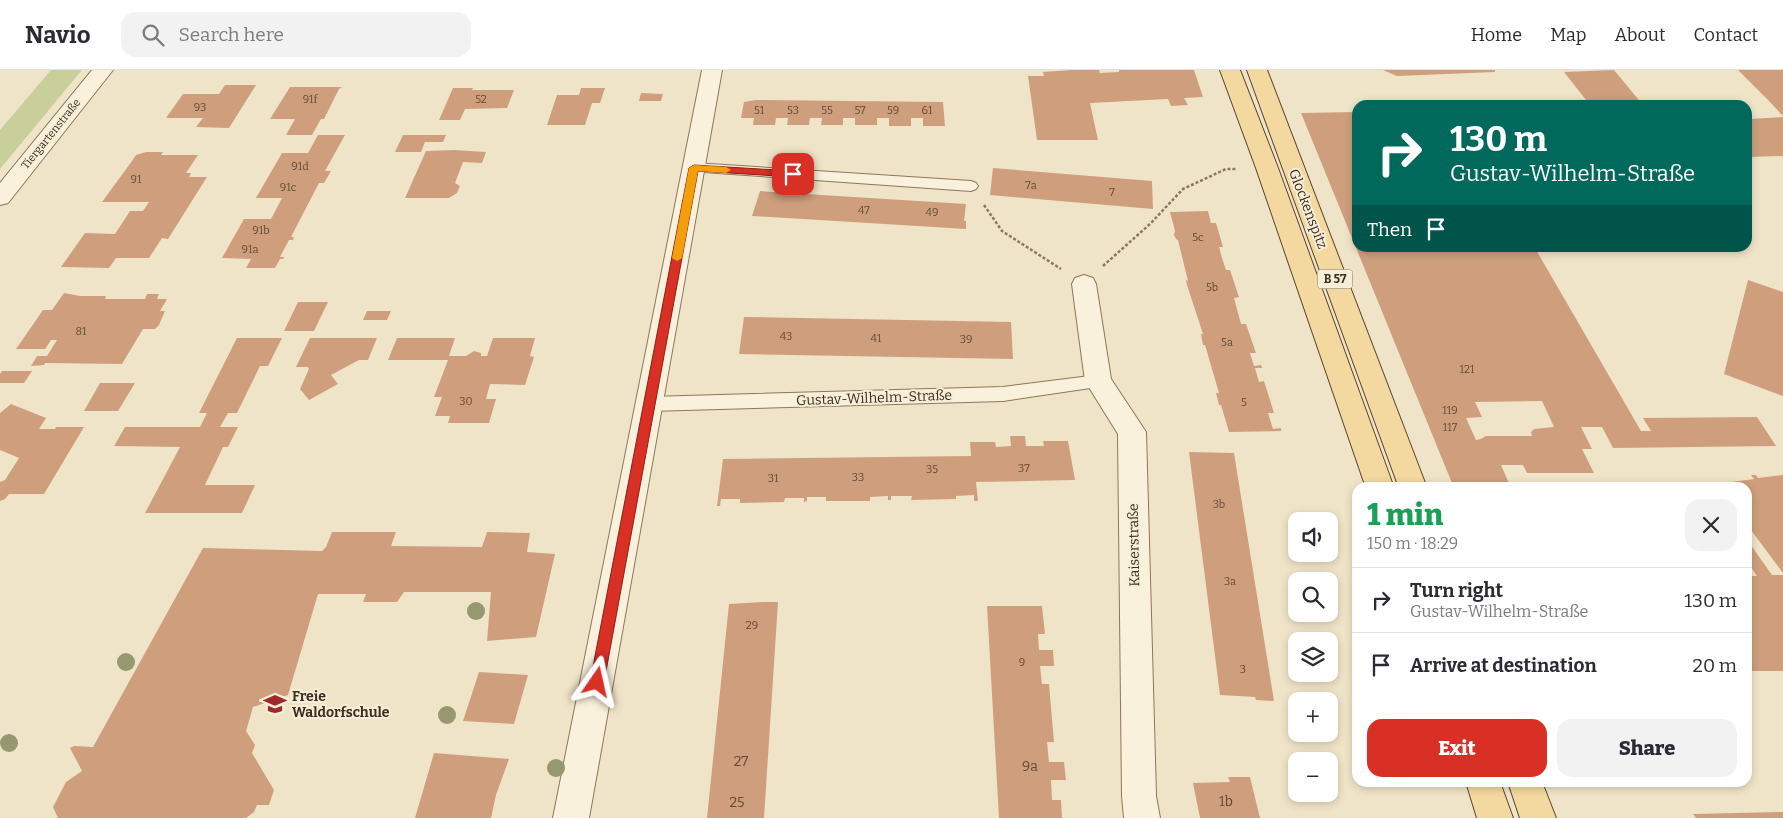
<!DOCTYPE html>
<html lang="en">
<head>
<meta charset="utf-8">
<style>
  body { margin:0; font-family:Bitter,serif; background:#f2f2f3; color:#2b2b33; height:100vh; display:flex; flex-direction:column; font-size:19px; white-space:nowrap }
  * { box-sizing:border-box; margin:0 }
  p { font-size:16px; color:#7c7c81 }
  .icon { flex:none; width:28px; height:28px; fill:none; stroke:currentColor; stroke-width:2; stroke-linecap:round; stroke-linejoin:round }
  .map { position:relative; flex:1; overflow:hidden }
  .sheet { position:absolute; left:1352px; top:412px; width:400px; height:305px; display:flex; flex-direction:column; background:#fff; border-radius:15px; box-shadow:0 2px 8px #0003 }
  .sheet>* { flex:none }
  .hud { position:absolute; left:1352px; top:30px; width:400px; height:152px; border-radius:15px; box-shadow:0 2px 8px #0003; background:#00695c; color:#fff; overflow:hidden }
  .fabs { position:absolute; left:1288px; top:442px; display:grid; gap:10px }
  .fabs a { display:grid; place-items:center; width:50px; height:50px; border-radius:10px; background:#fff; box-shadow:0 2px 8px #0003; font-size:25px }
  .pin { position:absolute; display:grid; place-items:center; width:42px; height:42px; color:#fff; margin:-21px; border-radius:10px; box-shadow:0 2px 8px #0006 }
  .me { position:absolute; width:55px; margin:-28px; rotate:11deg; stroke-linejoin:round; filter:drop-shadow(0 0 4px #0008) }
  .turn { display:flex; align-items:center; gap:18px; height:105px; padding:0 15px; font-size:22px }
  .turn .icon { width:65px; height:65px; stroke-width:2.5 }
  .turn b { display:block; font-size:35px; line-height:42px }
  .then { display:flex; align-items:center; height:48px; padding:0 15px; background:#0003; gap:10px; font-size:19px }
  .round { display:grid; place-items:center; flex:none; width:52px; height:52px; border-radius:15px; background:#f2f2f3 }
  .headline { display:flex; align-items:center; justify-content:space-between; height:85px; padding:0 15px }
  h1 { font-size:30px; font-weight:800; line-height:38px; color:#1e9e55 }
  .cta { display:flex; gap:10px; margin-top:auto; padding:10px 15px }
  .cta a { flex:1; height:58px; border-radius:15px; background:#d93025; color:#fff; font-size:20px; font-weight:800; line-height:58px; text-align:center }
  .cta a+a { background:#f2f2f3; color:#2b2b33 }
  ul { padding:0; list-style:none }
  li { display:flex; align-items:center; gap:15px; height:65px; padding:0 15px; border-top:1px solid #e1e1e2 }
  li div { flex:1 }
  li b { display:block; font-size:19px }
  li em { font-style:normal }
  header { display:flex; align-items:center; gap:30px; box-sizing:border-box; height:70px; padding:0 25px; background:#fff; border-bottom:1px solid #e1e1e2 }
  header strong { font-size:24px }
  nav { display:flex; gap:28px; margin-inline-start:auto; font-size:18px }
  .search { width:350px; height:45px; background:#f2f2f3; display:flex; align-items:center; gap:12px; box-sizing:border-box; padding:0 18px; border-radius:15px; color:#7c7c81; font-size:19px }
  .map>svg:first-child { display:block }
  .green { fill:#c9cf9b }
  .building { fill:#cf9f7d; fill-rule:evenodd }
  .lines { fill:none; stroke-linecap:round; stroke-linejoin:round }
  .lane-casing { stroke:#8d765c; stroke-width:2 }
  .street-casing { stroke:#8d765c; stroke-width:2 }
  .primary-casing { stroke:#5b4430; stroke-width:2 }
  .path { stroke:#8d765c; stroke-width:2.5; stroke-dasharray:3 2; stroke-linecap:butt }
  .lane { fill:#faf1dc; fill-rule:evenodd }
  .street { fill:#faf1dc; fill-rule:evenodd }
  .primary { fill:#f3d9a0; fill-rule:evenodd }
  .tree { fill:#96986f }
  .route { fill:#d93025; stroke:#8d1f18 }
  .slow { fill:#f59e0b }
  .labels { text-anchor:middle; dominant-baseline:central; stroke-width:4; stroke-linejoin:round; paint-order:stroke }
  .number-label { font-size:11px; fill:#624a37 }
  .far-street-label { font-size:11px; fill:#3d2e20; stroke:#f7eed8 }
  .shield { fill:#f7eed8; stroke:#756857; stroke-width:1 }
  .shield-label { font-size:12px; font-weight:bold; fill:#3d2e20 }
  .street-label { font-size:14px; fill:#3d2e20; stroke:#f7eed8 }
  .poi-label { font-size:14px; font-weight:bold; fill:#3d2e20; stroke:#f7eed8; text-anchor:start }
  .near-number-label { font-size:14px; fill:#624a37 }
</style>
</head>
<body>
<header>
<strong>Navio</strong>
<div class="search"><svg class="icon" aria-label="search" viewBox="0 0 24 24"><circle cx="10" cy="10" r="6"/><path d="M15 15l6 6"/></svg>Search here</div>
<nav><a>Home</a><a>Map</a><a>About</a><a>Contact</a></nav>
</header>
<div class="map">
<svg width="1783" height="748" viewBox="0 0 1783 748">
  <rect width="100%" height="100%" fill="#f0e4c8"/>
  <path class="green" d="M51,0H82L0,99V60Z"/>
  <path class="building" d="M1072,0H1099L1100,3L1119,2V0H1194L1203,27L1184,28L1188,35L1171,36L1168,29L1090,33L1098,70H1037L1028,6H1044L1043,2Z
    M1383,0H1495V2L1397,6Z
    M1614,0L1643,35H1590L1564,2Z
    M1738,0H1783V46L1769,31Z
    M225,15H256L229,58L196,57L203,48H166L183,24H219Z
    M290,17H342L339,19L324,49H321L312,65H286L295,49H270Z
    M453,18H473L472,20H514L507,38L465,39L460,50H439Z
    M581,18H605L600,33H592L585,55H547L557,25H579Z
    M641,23L663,24L661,31H639Z
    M756,30L943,32L945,56H923V48H911V56H889V48H877V55H855V48H843V55H821L822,48H810L809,55H787L788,48H776L775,55H753L754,48H741L744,32Z
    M1358,42V178H1535L1641,361H1651L1643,348L1757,347L1776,376L1613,378L1602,357H1581L1592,379H1582L1594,403H1527L1523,395H1501L1511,418H1454L1301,43ZM1542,331L1554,357L1534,359L1531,362L1532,366H1486L1481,369L1476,370L1466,348L1482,347L1475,332Z
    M1783,47V86L1748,87V49Z
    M318,65H345L325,101H331L324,113H319L291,167H294L293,170H289L280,187H284L283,189H280L275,198H246L251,189L222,188L244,149H271L282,128H256L282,83H308Z
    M403,65H446L443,72H425L421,82H395Z
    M454,80L486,82L482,93L463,92L455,113L460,116L457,123L449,128H405L426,81Z
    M146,82H163L161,85H198L186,103H191L189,107H207L168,169L162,168L149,188H116L109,198L61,197L85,163L115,164L130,141H143L149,132H102L132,91L136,85Z
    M993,98L1152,111L1153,139L990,125Z
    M760,121L966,134L964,151H966V159L752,146Z
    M1208,141L1211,153H1216L1223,177H1219L1222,188L1226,200H1230L1239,227L1234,228L1241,254H1246L1256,283H1250L1254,296L1261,295L1262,298H1255L1259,312L1264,311L1274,343H1268L1273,359L1281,358V361L1229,362L1221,335H1219L1216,323H1219L1205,275H1203L1201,264H1203L1187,215L1186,210L1188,211L1178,170L1176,169L1174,165L1175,161L1170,142Z
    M1748,210L1783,222V326L1724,304Z
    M64,223L80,226H106L105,229H145L147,224H159L157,229H167L160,241H165L159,255L155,259H143L122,294L45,293L44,295L31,296L37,286H47L57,270H51L45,279H16L43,240H52Z
    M298,232H328L314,261H284Z
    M367,241H391L387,250H363Z
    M744,247L1011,252L1013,289L739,284Z
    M237,268H282L268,296H260L237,343H228L220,357H238L228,377H223L205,415H255L242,443H145L180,377L114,376L125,357H200L207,343H199Z
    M310,268H377L368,290H359L331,305L338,314L309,330L300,319L309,299L308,297H296Z
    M397,268H455L449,286H466L474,281L481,283V286H487L493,268H535L530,286L534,287L525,315L490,314L486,329H496L489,353H448L450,346H435L442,327H434L448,290H388Z
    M2,301H32L24,313H0V304Z
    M100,313H135L118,341H84Z
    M11,334L46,348L39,359H55L56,357H84L44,424H9L5,429L0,431V412L5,410L19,388L0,380V343Z
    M1010,366H1025L1026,376H1044L1043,371H1068L1075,410L976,412L978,431H974V425L956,426V429L911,430L912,426H891V430H888V426L870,427V431H826V427H807V431L804,432V428H785L784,432L740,433V429H721L720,436H717L723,389L971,386L970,372H995L996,377L1011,376Z
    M1189,382L1234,383L1274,631L1256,630L1255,627L1220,625Z
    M1751,405H1756L1758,408L1783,405V503L1748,456V418H1719L1716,414L1754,409Z
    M332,462H396L391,476L482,477L487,462L530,463L527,482L555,484L536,567L487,571L491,522H404L397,532H363L366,524H318L288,625L253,637L246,661L255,675L252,683L274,720L269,735H257L254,742L246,748H58L53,737L66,712L82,701L70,678L74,676L93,677L203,478L322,481L326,477Z
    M1748,471L1772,505H1783V601H1748V506H1757L1748,493Z
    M763,532H778L764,748H707L729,534Z
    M987,536H1042L1045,564H1038L1039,580H1053L1054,596H1040L1042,614H1049L1054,672H1047L1049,692H1064L1066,710H1051L1052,730H1061L1062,748H999Z
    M479,602L528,605L514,654L463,651Z
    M434,683L509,689L496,725L491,748H415Z
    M1228,707H1250L1260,748H1200L1193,713L1230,712Z
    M1783,742V748H1696L1693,744Z"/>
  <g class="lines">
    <defs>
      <path id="lane" d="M694,93L971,111L976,113L978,116L976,119L971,121L689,101L687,98L689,95Z
        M1098,305L1104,306L1106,311L1104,316L1003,331L649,341L643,339L641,334L643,329L649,327L1003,317Z"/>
      <path id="street" d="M92,0H113L8,133L0,135V113Z
        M702,0H722L589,748H553Z
        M1084,205L1093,208L1096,214L1111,309L1146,362L1156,726L1160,748H1124L1122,726L1118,364L1085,311L1072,214L1075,208Z"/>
      <path id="primary" d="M1220,0H1240L1278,98L1394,418H1366L1256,98Z
        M1247,0H1267L1427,418H1399Z
        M1466,712H1500L1513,748H1477Z
        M1508,712H1542L1556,748H1520Z"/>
    </defs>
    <use href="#lane" class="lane-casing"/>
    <use href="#street" class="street-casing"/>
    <use href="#primary" class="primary-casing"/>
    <path class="path" d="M984,135L1002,161L1061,199
      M1103,196L1150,154L1183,119L1226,99H1236"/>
    <use href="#lane" class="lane"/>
    <use href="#street" class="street"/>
    <use href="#primary" class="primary"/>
  </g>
  <g class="tree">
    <circle cx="476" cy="541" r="9"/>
    <circle cx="126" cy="592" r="9"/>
    <circle cx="447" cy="645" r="9"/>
    <circle cx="9" cy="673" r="9"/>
    <circle cx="556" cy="698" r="9"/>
  </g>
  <path class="route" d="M694,95L793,101L797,104L793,107L698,101L604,612L602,616L597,618L592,616L590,612L689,98Z"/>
  <path class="slow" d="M694,95L726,97L731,100L726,103L698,101L682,188L677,191L672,188L689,98Z"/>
  <defs>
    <symbol id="school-bare" viewBox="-9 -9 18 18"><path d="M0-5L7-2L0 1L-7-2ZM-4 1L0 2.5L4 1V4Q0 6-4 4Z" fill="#9e2a2b" stroke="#f7eed8" stroke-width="2.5" paint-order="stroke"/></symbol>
  </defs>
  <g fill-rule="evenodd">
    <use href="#school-bare" x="259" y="618" width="32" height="32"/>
  </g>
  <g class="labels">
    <g class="number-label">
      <text x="310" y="29">91f</text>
      <text x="481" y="29">52</text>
      <text x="200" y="37">93</text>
      <text x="759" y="40">51</text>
      <text x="793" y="40">53</text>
      <text x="827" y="40">55</text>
      <text x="860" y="40">57</text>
      <text x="893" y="40">59</text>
      <text x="927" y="40">61</text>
      <text x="300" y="96">91d</text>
      <text x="136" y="109">91</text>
      <text x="1031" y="115">7a</text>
      <text x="288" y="117">91c</text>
      <text x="1112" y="122">7</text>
      <text x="864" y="140">47</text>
      <text x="932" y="142">49</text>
      <text x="261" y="160">91b</text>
      <text x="1198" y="167">5c</text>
      <text x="250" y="179">91a</text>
      <text x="1212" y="217">5b</text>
      <text x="81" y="261">81</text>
      <text x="786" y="266">43</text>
      <text x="876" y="268">41</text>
      <text x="966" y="269">39</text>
      <text x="1227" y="272">5a</text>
      <text x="1467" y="299">121</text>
      <text x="466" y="331">30</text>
      <text x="1244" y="332">5</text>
      <text x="1450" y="340">119</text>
      <text x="1450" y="357">117</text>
      <text x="1024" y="398">37</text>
      <text x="932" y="399">35</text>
      <text x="858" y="407">33</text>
      <text x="773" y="408">31</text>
      <text x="1219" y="434">3b</text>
      <text x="1230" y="511">3a</text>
      <text x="752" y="555">29</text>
      <text x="1022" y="592">9</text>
      <text x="1243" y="599">3</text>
    </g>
    <g class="far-street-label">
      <text transform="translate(51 64) rotate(-51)">Tiergartenstraße</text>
    </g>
    <rect class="shield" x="1317.5" y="199.5" width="35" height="19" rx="4"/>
    <g class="shield-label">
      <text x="1335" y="209">B 57</text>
    </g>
    <g class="street-label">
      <text transform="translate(1308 139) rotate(69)">Glockenspitz</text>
      <text transform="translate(874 328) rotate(-2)">Gustav-Wilhelm-Straße</text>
      <text transform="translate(1134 475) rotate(-91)">Kaiserstraße</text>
    </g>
    <g class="poi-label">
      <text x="292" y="626">Freie<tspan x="292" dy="16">Waldorfschule</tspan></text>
    </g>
    <g class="near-number-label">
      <text x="741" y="691">27</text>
      <text x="1030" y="696">9a</text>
      <text x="1226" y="731">1b</text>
      <text x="737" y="732">25</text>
    </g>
  </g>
</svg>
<div class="fabs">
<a><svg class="icon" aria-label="sound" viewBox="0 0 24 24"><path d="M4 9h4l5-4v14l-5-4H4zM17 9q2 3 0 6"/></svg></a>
<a><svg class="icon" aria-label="search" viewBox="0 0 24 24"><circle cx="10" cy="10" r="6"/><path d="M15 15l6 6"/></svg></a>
<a><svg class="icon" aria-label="layers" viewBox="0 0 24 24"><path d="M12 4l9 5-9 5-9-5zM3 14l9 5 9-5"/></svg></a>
<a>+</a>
<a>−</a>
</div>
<div class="pin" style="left:793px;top:104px;background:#d93025"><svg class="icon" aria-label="arrive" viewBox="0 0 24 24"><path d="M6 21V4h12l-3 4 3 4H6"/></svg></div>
<svg class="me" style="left:597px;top:612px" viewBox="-20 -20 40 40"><path d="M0-17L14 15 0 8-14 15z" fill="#d93025" stroke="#fff" stroke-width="4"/></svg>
<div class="hud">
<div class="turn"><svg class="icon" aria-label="right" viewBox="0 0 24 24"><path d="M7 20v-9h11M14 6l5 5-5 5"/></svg><div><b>130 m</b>Gustav-Wilhelm-Straße</div></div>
<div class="then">Then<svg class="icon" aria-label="arrive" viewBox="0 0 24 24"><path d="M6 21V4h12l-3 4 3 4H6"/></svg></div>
</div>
<section class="sheet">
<div class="headline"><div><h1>1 min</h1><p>150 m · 18:29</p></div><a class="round"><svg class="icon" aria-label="close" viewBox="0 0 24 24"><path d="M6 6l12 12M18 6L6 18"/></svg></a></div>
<ul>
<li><svg class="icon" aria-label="right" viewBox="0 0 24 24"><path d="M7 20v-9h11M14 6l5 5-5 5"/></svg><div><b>Turn right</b><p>Gustav-Wilhelm-Straße</p></div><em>130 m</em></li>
<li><svg class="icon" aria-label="arrive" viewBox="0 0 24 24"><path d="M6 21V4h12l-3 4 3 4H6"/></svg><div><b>Arrive at destination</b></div><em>20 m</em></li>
</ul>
<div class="cta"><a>Exit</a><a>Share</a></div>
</section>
</div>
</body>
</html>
